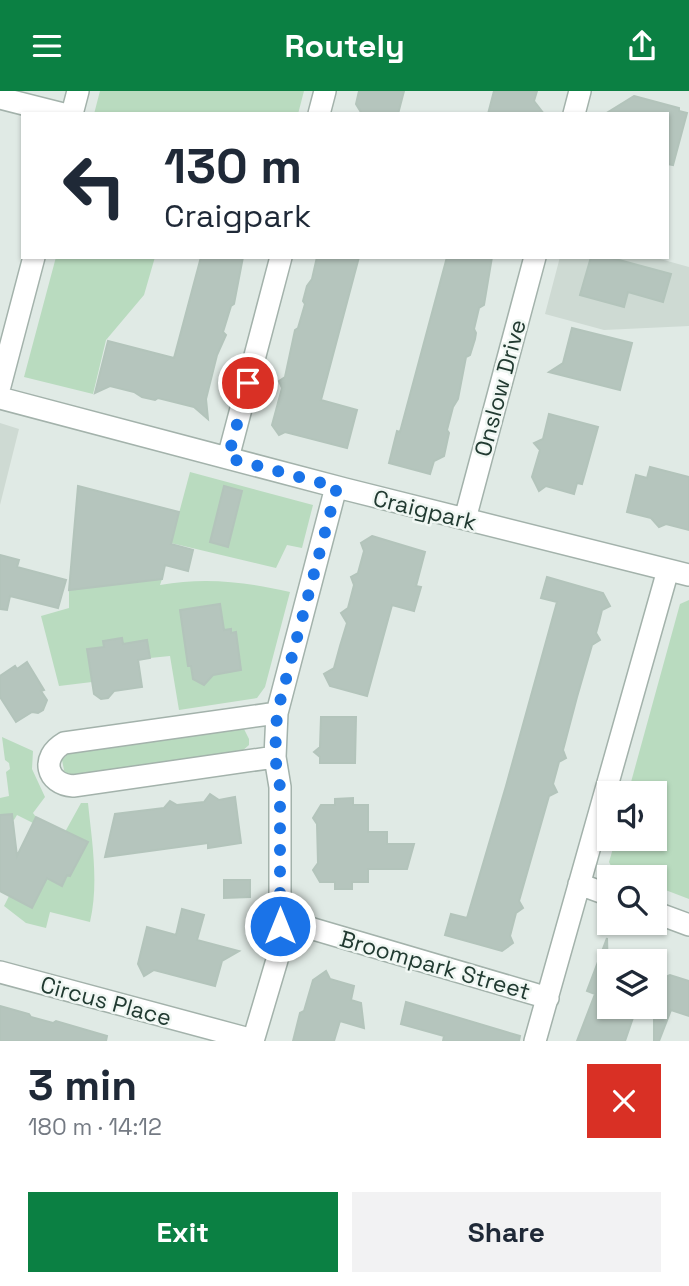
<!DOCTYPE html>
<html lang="en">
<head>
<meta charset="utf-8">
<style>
  body { margin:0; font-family:"Space Grotesk",sans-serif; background:#f2f2f3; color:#1f2937; height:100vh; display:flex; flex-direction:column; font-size:26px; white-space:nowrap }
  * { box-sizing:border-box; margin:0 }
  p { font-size:23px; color:#747a83 }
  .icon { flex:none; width:38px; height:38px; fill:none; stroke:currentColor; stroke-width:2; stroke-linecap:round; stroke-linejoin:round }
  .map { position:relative; height:950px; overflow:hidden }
  .sheet { display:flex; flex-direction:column; background:#fff; flex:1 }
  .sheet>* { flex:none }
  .top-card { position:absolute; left:21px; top:21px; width:648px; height:147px; border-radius:0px; box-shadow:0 2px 5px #0004; background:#fff; color:#1f2937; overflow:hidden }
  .tools { position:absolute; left:597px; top:690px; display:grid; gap:14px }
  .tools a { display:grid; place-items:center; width:70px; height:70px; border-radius:0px; background:#fff; box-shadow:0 2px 5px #0004; font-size:35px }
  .pin { position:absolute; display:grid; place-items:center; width:60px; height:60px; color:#fff; margin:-30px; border:4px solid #fff; border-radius:50%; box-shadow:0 2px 7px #0007 }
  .me { position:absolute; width:77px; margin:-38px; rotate:0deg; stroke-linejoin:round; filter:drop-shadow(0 0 5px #0008) }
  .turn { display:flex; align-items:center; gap:24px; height:147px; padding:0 28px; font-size:32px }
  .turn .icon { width:91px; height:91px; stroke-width:2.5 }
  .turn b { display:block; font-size:49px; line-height:60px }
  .round { display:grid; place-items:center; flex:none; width:74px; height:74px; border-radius:0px; background:#f2f2f3 }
  .head { display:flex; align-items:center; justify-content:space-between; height:119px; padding:0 28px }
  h1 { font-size:42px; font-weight:700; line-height:52px }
  .cta { display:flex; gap:14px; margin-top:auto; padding:14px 28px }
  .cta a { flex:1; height:80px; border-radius:0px; background:#0b8043; color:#fff; font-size:28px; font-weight:700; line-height:80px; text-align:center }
  .cta a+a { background:#f2f2f3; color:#1f2937 }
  header { display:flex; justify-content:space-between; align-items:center; height:91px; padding:0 28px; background:#0b8043; color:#fff; font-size:32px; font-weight:700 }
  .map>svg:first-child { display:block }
  .built { fill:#cedad3 }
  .green { fill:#b9dbbf }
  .building { fill:#b5c5bd; stroke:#b3c4bb; stroke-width:2 }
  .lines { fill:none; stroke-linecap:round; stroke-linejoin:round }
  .street-casing { stroke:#a3b2ab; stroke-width:24 }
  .street { stroke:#fff; stroke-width:21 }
  .route { stroke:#1a73e8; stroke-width:12; stroke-dasharray:0 21.6 }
  .labels { text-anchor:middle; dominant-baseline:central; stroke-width:5; stroke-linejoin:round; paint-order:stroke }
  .street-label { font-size:23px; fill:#213a31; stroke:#f0f7f3 }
</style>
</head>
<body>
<header><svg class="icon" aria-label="menu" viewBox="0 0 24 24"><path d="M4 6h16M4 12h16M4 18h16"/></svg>Routely<svg class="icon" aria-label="share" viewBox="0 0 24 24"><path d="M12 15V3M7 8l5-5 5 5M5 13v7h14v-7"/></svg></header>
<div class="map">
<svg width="689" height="950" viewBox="0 0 689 950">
  <rect width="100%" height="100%" fill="#e0eae5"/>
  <path class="built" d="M560,166H653L689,176V235L604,239L545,223Z
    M0,332L19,338L0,414Z"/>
  <path class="green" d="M100,0H304L298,23H94Z
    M56,166H155L144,204L106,249L93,303L24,286Z
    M190,381L313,414L302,457L287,454L276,477L171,452Z
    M162,488L160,494C206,486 246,491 290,501L265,596L257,607L179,619L170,565L150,567L147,549L123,553L122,547L103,550L104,556L87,558L92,591L59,595L41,525L69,517V499Z
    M689,509V808L655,795L654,786H630L613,779L609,771L616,747H654V702H628L680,513Z
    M236,637L244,638L249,648V654L241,661L77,686L65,684L62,669L69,662Z
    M2,646L33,660L32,678L45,706L33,722L36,726L33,732L17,724L14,729L11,728L0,753V707L9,705L6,681L10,678L9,672L5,669Z
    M81,712H88C92,751 99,792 90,831L50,821L46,837L26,832L4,815L9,805L32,817L47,787L61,795L67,784L70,785L65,741Z"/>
  <path class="building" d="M359,0H404L398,23H362L356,13Z
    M494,0H537L534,10L544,23H488Z
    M634,5L679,17V20L687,22L673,74L667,73V23H605Z
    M201,166H243L234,213L231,215L223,241L226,244L217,264L206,308L208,328L194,316L158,307L155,309L142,306L134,301L110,295L95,302L108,250L174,267Z
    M317,166H359L321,309L357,319L347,357L285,341L279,344L272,334L282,297L279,290L285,286L295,239L298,237L305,213L303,210L307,195L312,188Z
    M447,166H492L484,214L479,217L474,238L476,242L475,248L470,264L466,266L458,308L453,316L447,339L449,342L444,365L434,370L430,383L389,372L397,340L400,341Z
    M591,166H608L671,183L663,211L628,201L624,216L580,204Z
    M572,237L632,252L620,299L549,281L563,272Z
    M549,323L598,336L582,393L577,392L574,403L546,395L539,400L532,386L540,359L534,352L543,348Z
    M650,376L689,386V439L666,433L659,436L651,427L627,421L636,384L647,387Z
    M78,395L179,421L171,453L193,459L188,480L165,474L162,488L69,499Z
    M224,395L242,400L228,456L210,451Z
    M372,445L425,461L416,495L421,496L414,520L392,514L367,605L330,595L324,583L334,577L340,555L347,532L341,522L348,517L354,494L351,486L358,482L364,460L361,452Z
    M0,464L19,469L17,476L66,489L58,517L10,505L7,519L0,518Z
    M547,486L603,502L610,515L602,519L599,531L596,542L600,549L592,554L577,606L563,659L566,667L559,671L553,693L557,701L549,705L519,810L523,817L516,822L510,845L513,852L502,860L445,844L451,823L467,827L506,695L557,511L541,507Z
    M220,513L224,539L231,538V542L236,541L241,579L213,584L204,594L193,588L191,575H188L180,519Z
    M122,547L123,553L147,549L150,567L138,569L142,596L114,600L108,607L101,608L94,603L87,558L104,556L103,550Z
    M27,571L44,599L41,600L47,609L43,619L38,622L32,621L16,631L0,606V585L15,575L17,578Z
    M321,626H356L355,672H320V666L314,661L320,656Z
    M210,703L219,709L235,706L241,752L208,757V752L105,766L115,723L164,717L170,710L177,714L204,711Z
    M353,707V714H368V741H387V753H414L407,778H368V791H352V798H335V791H320L313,779L318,772L317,733L313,727L321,714H335V708Z
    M12,723L17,765L36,726L88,751L70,785L67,784L62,795L47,787L32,817L0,800V724Z
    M224,789H250V806L224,807Z
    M182,818L204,824L197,849L239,860L222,870L215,895L154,879L144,885L138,873L147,836L176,844Z
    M607,847L609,915H637L625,950H577L595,903L587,900Z
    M326,880L330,888L354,895L351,909L361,912L364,937L340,930L334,950H293L300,922L304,920L313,889Z
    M654,884L663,887L670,884L689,890V925L671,919L659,950H654Z
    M406,911L520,945L519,950H443L444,945L401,933Z
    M0,915L29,923L31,926L53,932L56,930L107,945L106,950H0Z"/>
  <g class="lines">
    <defs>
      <path id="street" d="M0,7L63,23
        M72,23L78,0
        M319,23L325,0
        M574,23L580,0
        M0,295L34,166
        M0,307L345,398L689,484
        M228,367L281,166
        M465,428L535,166
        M275,666L73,695C46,693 40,666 64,652L277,622
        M579,793L609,804
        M654,821L689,834
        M280,835H303L548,907
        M0,881L253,949
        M253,950L277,869L280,835V696L275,666L277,622L336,396
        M535,950L668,479"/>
    </defs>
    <use href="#street" class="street-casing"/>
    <use href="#street" class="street"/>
  </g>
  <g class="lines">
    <path class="route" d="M248,292L228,367L337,396L277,622L275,666L280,696V835"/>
  </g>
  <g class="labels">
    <g class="street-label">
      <text transform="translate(500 297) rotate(-75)">Onslow Drive</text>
      <text transform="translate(425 419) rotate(14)">Craigpark</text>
      <text transform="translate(435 874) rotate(16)">Broompark Street</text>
      <text transform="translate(106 910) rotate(15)">Circus Place</text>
    </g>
  </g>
</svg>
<div class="tools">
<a><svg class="icon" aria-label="sound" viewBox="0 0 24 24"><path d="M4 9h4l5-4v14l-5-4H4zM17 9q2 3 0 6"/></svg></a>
<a><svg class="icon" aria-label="search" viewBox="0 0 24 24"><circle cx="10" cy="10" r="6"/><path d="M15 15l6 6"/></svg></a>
<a><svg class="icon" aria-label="layers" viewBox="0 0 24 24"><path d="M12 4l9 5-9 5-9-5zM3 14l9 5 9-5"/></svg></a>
</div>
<div class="pin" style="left:248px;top:292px;background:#d93025"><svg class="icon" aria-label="arrive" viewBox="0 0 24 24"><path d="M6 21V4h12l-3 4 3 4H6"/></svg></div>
<svg class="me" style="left:280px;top:835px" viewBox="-20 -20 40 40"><circle r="17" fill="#1a73e8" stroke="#fff" stroke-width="3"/><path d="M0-11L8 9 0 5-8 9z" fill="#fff"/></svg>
<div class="top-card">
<div class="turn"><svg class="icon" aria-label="left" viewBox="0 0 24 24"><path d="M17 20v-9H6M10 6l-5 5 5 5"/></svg><div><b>130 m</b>Craigpark</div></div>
</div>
</div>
<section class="sheet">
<div class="head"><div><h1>3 min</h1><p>180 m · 14:12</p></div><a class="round" style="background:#d93025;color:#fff"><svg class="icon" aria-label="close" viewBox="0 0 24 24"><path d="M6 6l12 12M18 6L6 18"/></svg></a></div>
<div class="cta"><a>Exit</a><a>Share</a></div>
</section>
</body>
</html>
